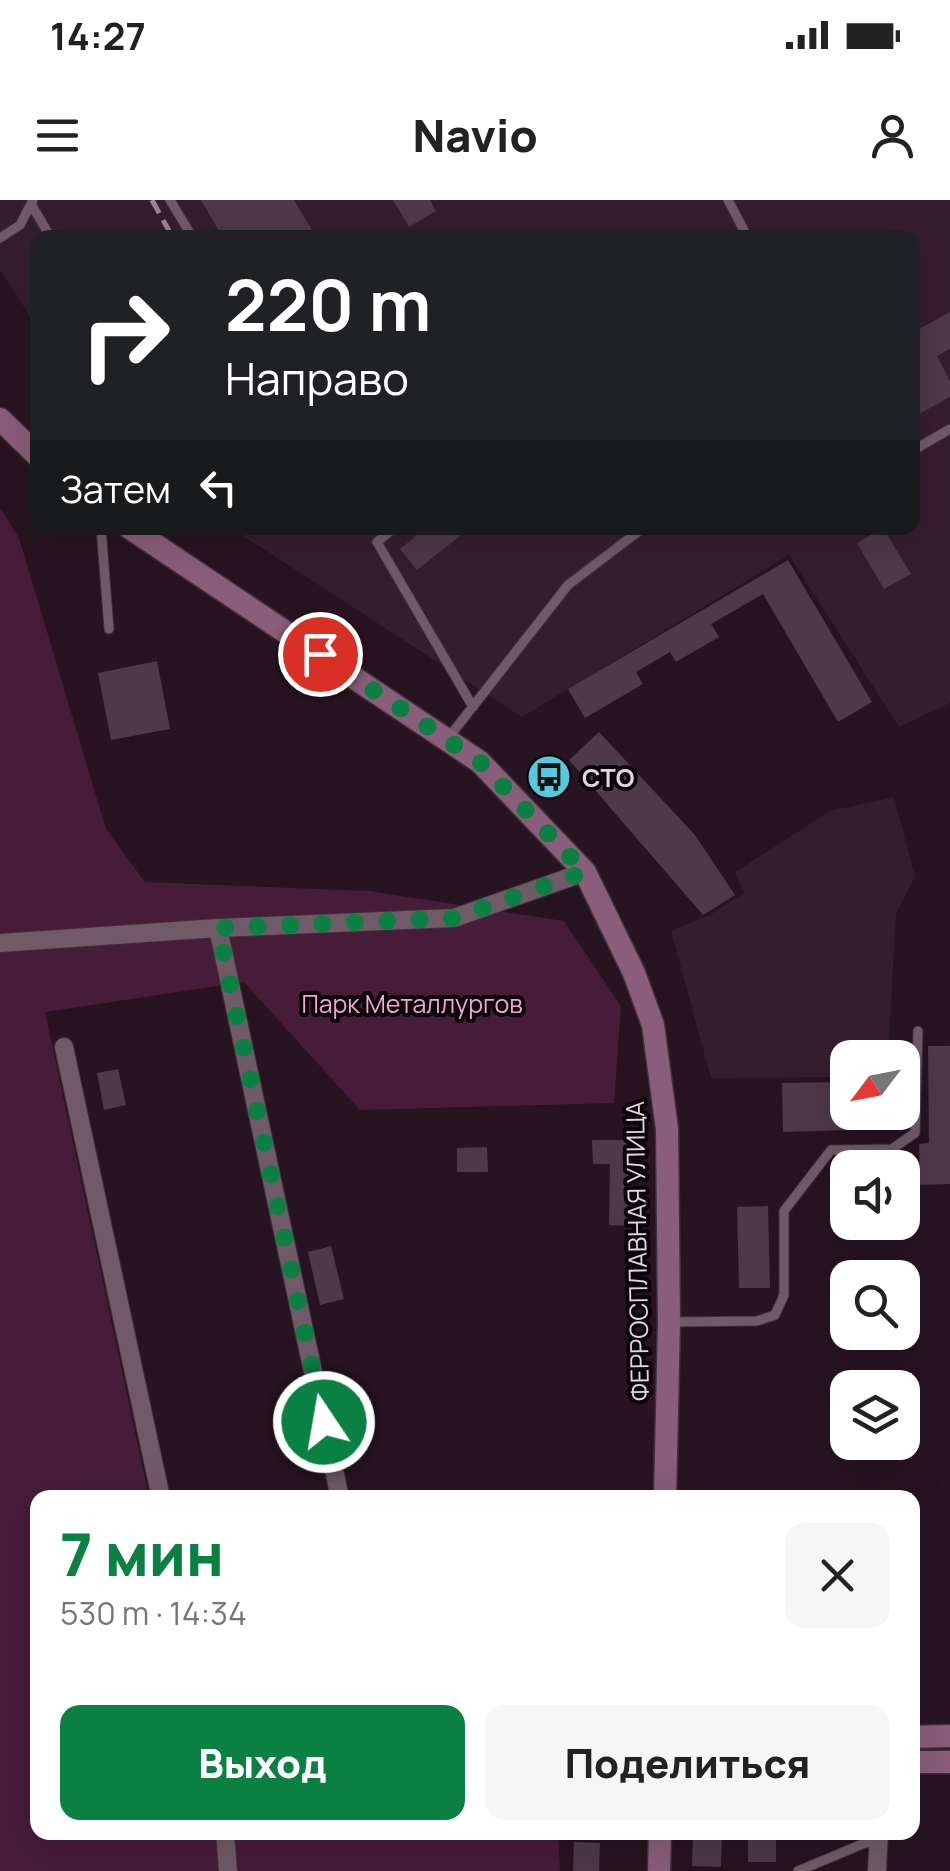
<!DOCTYPE html>
<html lang="ru">
<head>
<meta charset="utf-8">
<style>
  body { margin:0; font-family:Manrope,sans-serif; background:#f6f6f6; color:#222; height:100vh; display:flex; flex-direction:column; font-size:38px; white-space:nowrap }
  * { box-sizing:border-box; margin:0 }
  p { font-size:32px; color:#767676 }
  .icon { flex:none; width:55px; height:55px; fill:none; stroke:currentColor; stroke-width:2; stroke-linecap:round; stroke-linejoin:round }
  .map { position:relative; flex:1; overflow:hidden }
  .sheet { position:absolute; left:30px; top:1290px; width:890px; height:350px; display:flex; flex-direction:column; background:#fff; border-radius:20px; box-shadow:0 10px 40px #0002 }
  .sheet>* { flex:none }
  .hud { position:absolute; left:30px; top:30px; width:890px; height:305px; border-radius:20px; box-shadow:0 10px 40px #0002; background:#202124; color:#fff; overflow:hidden }
  .needle { width:65px; rotate:238deg }
  .tools { position:absolute; left:830px; top:840px; display:grid; gap:20px }
  .tools a { display:grid; place-items:center; width:90px; height:90px; border-radius:20px; background:#fff; box-shadow:0 10px 40px #0002; font-size:50px }
  .pin { position:absolute; display:grid; place-items:center; width:85px; height:85px; color:#fff; margin:-42px; border:5px solid #fff; border-radius:50%; box-shadow:0 2px 10px #0007 }
  .me { position:absolute; width:110px; margin:-55px; rotate:348deg; stroke-linejoin:round; filter:drop-shadow(0 0 8px #0008) }
  .turn { display:flex; align-items:center; gap:35px; height:210px; padding:0 30px; font-size:45px }
  .turn .icon { width:130px; height:130px; stroke-width:2.5 }
  .turn b { display:block; font-size:70px; line-height:85px }
  .then { display:flex; align-items:center; height:95px; padding:0 30px; background:#0003; gap:20px; font-size:38px }
  .round { display:grid; place-items:center; flex:none; width:105px; height:105px; border-radius:20px; background:#f6f6f6 }
  .head { display:flex; align-items:center; justify-content:space-between; height:170px; padding:0 30px }
  h1 { font-size:60px; font-weight:800; line-height:75px; color:#0b8043 }
  .primary-button { display:flex; gap:20px; margin-top:auto; padding:20px 30px }
  .primary-button a { flex:1; height:115px; border-radius:20px; background:#0b8043; color:#fff; font-size:40px; font-weight:800; line-height:115px; text-align:center }
  .primary-button a+a { background:#f6f6f6; color:#222 }
  .status { display:flex; justify-content:space-between; align-items:center; height:70px; padding:0 50px; background:#fff; direction:ltr }
  .status svg { height:28px; fill:currentColor }
  header { display:flex; justify-content:space-between; align-items:center; height:130px; padding:0 30px; background:#fff; font-size:45px; font-weight:800 }
  .map>svg:first-child { display:block }
  .built { fill:#361d2d }
  .green { fill:#461c39 }
  .building { fill:#4e3946 }
  .lines { fill:none; stroke-linecap:round; stroke-linejoin:round }
  .lane-casing { stroke:#3e3139; stroke-width:11 }
  .street-casing { stroke:#3e3139; stroke-width:20 }
  .secondary-casing { stroke:#3e3139; stroke-width:25 }
  .lane { stroke:#705a67; stroke-width:9 }
  .street { stroke:#705a67; stroke-width:18 }
  .secondary { stroke:#8a5d7a; stroke-width:22 }
  .rail { stroke:#968690; stroke-width:5; stroke-dasharray:15 8; stroke-linecap:butt }
  .route { stroke:#0b8043; stroke-width:18; stroke-dasharray:0 32.4 }
  .labels { text-anchor:middle; dominant-baseline:central; stroke-width:8; stroke-linejoin:round; paint-order:stroke }
  .poi-label { font-size:25px; font-weight:bold; fill:#e3d6de; stroke:#0b0408; text-anchor:start }
  .park-label { font-size:25px; fill:#f2a5d5; stroke:#0b0408 }
  .street-label { font-size:25px; fill:#e3d6de; stroke:#0b0408 }
</style>
</head>
<body>
<div class="status"><b>14:27</b><svg viewBox="0 0 49 12"><path d="M0 12V9h3v3zM5 12V6h3v6zM10 12V3h3v9zM15 12V0h3v12zM26 1h20v11H26zM47 4h2v5h-2z"/></svg></div>
<header><svg class="icon" aria-label="menu" viewBox="0 0 24 24"><path d="M4 6h16M4 12h16M4 18h16"/></svg>Navio<svg class="icon" aria-label="person" viewBox="0 0 24 24"><circle cx="12" cy="8" r="4"/><path d="M4 21q1-7 8-7t8 7"/></svg></header>
<div class="map">
<svg width="950" height="1671" viewBox="0 0 950 1671">
  <rect width="100%" height="100%" fill="#271420"/>
  <path class="built" d="M0,0H950V503L899,527L789,355L522,517L231,328H912V38H38L37,127L0,70Z
    M894,597L915,677L896,713L888,857L848,858L847,877L711,878L671,731L710,715L744,693L735,672L830,611Z"/>
  <path class="green" d="M0,308L19,338L106,629L145,682L369,691L564,721L621,806L614,903L360,910L244,782L45,812L149,1297L38,1298V1632L558,1633L560,1671H0Z"/>
  <path class="building" d="M201,0H294L317,38H223Z
    M393,0H430L436,11L409,27Z
    M950,112V149L937,156L950,181V197L912,218V133Z
    M426,328H470L417,370L400,349Z
    M883,328L911,374L884,389L857,343Z
    M788,360L872,502L838,522L763,394L711,424L719,437L676,462L670,452L636,472L643,484L585,518L568,489Z
    M157,461L170,529L111,540L98,473Z
    M599,532L695,635L735,695L703,715L569,560Z
    M928,846H950V984L920,985L919,944L929,943Z
    M118,869L126,905L104,910L97,873Z
    M848,882V912H888L889,929L783,932L782,883Z
    M592,940H634L632,1026L609,1025L610,964H593Z
    M487,947L488,972H457V948Z
    M768,1006L770,1088H739L737,1007Z
    M331,1046L344,1099L320,1105L308,1052Z
    M693,1632H722L721,1667L692,1666Z
    M748,1632H776V1662H748Z
    M574,1642L600,1643L599,1671H573Z"/>
  <g class="lines">
    <defs>
      <path id="lane" d="M170,0L193,38
        M728,0L748,38
        M31,4L51,38
        M0,38L20,25L33,0
        M912,251L950,229
        M101,328L109,429
        M394,328L377,342L473,507
        M449,537L568,385L643,328
        M673,1122L757,1121L775,1115L784,1095V1011L831,950L892,949L915,933L918,831
        M798,1671L865,1643H879"/>
      <path id="street" d="M218,728L340,1298
        M0,743L218,728L454,718L585,672
        M64,847L161,1298
        M225,1632L228,1671
        M877,1671L879,1632"/>
      <path id="secondary" d="M0,219L38,256
        M130,328L480,562L585,672L634,773L653,825L667,929L669,1122L665,1298
        M912,1537L950,1536
        M912,1562H950
        M659,1671L660,1632"/>
    </defs>
    <use href="#lane" class="lane-casing"/>
    <use href="#street" class="street-casing"/>
    <use href="#secondary" class="secondary-casing"/>
    <use href="#lane" class="lane"/>
    <use href="#street" class="street"/>
    <use href="#secondary" class="secondary"/>
    <path class="rail" d="M152,0L173,38"/>
  </g>
  <g class="lines">
    <path class="route" d="M320,454L480,562L585,672L454,718L218,728L324,1222"/>
  </g>
  <defs>
    <symbol id="bus-disc" viewBox="-11 -11 22 22"><circle r="9.5" fill="#56c9e0" stroke="#0b0408"/><path d="M-5-6H5V4H4V6H2V4H-2V6H-4V4H-5ZM-3.5-4V0h7V-4ZM-3.5 1.2v1.5H-2V1.2ZM2 1.2v1.5H3.5V1.2Z" fill="#111"/></symbol>
  </defs>
  <g fill-rule="evenodd">
    <use href="#bus-disc" x="524" y="552" width="50" height="50"/>
  </g>
  <g class="labels">
    <g class="poi-label">
      <text x="582" y="577">СТО</text>
    </g>
    <g class="park-label">
      <text x="412" y="803">Парк Металлургов</text>
    </g>
    <g class="street-label">
      <text transform="translate(637 1051) rotate(-91)">ФЕРРОСПЛАВНАЯ УЛИЦА</text>
    </g>
  </g>
</svg>
<div class="tools">
<a><svg class="needle" viewBox="-14 -14 28 28"><path d="M0-13l5 13h-10z" fill="#e53935"/><path d="M0 13l5-13h-10z" fill="#767676"/></svg></a>
<a><svg class="icon" aria-label="sound" viewBox="0 0 24 24"><path d="M4 9h4l5-4v14l-5-4H4zM17 9q2 3 0 6"/></svg></a>
<a><svg class="icon" aria-label="search" viewBox="0 0 24 24"><circle cx="10" cy="10" r="6"/><path d="M15 15l6 6"/></svg></a>
<a><svg class="icon" aria-label="layers" viewBox="0 0 24 24"><path d="M12 4l9 5-9 5-9-5zM3 14l9 5 9-5"/></svg></a>
</div>
<div class="pin" style="left:320px;top:454px;background:#d93025"><svg class="icon" aria-label="arrive" viewBox="0 0 24 24"><path d="M6 21V4h12l-3 4 3 4H6"/></svg></div>
<svg class="me" style="left:324px;top:1222px" viewBox="-20 -20 40 40"><circle r="17" fill="#0b8043" stroke="#fff" stroke-width="3"/><path d="M0-11L8 9 0 5-8 9z" fill="#fff"/></svg>
<div class="hud">
<div class="turn"><svg class="icon" aria-label="right" viewBox="0 0 24 24"><path d="M7 20v-9h11M14 6l5 5-5 5"/></svg><div><b>220 m</b>Направо</div></div>
<div class="then">Затем<svg class="icon" aria-label="left" viewBox="0 0 24 24"><path d="M17 20v-9H6M10 6l-5 5 5 5"/></svg></div>
</div>
<section class="sheet">
<div class="head"><div><h1>7 мин</h1><p>530 m · 14:34</p></div><a class="round"><svg class="icon" aria-label="close" viewBox="0 0 24 24"><path d="M6 6l12 12M18 6L6 18"/></svg></a></div>
<div class="primary-button"><a>Выход</a><a>Поделиться</a></div>
</section>
</div>
</body>
</html>
